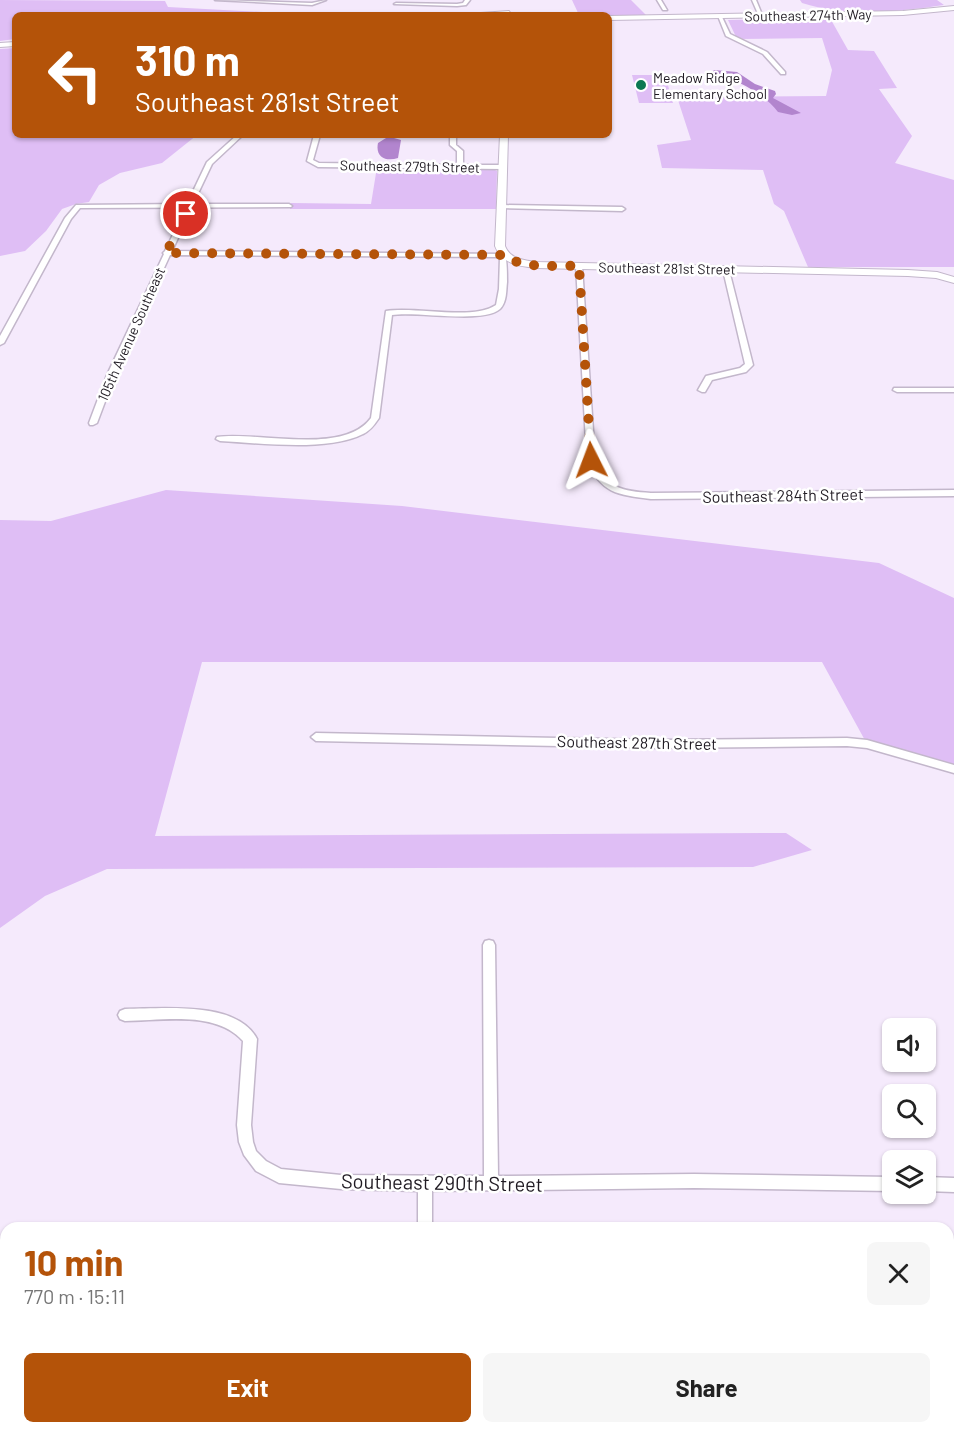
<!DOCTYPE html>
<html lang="en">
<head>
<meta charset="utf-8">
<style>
  body { margin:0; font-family:Barlow,sans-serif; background:#f6f6f6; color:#222; height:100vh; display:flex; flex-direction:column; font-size:22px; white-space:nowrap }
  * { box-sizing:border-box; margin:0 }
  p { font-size:20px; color:#767676 }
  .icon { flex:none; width:33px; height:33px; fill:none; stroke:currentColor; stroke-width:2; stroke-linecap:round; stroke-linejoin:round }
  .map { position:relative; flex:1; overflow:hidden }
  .drawer { position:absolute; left:0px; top:1222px; width:954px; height:212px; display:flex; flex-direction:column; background:#fff; border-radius:18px 18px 0 0; box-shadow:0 2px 4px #0004 }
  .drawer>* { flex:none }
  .guide { position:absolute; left:12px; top:12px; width:600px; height:126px; border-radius:9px; box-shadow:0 2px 4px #0004; background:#b45309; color:#fff; overflow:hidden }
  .fabs { position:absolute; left:882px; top:1018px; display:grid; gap:12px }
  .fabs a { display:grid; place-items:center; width:54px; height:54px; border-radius:9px; background:#fff; box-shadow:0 2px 4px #0004; font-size:30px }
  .pin { position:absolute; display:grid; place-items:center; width:51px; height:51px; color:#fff; margin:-26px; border:3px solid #fff; border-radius:50%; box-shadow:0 2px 6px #0007 }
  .me { position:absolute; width:66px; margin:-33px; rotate:357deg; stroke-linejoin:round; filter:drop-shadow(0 0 4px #0008) }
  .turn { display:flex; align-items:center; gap:21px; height:126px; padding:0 24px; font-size:27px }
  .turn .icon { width:78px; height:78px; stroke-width:2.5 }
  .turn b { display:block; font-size:42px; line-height:51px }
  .round { display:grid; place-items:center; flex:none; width:63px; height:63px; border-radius:9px; background:#f6f6f6 }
  .head { display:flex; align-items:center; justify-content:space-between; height:102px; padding:0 24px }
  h1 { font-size:36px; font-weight:700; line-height:45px; color:#b45309 }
  .button { display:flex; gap:12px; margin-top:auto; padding:12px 24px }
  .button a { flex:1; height:69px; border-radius:9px; background:#b45309; color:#fff; font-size:24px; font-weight:700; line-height:69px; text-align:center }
  .button a+a { background:#f6f6f6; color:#222 }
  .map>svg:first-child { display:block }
  .green { fill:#dfbef5 }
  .water { fill:#b285ce }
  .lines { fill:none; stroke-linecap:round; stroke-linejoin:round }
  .street-casing { stroke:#c3b7cb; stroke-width:3 }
  .secondary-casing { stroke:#c3b7cb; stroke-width:2 }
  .street { fill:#fff; fill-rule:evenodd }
  .secondary { fill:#fff; fill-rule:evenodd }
  .route { stroke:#b45309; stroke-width:10; stroke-dasharray:0 18 }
  .poi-dot { fill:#0c7852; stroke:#fff; stroke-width:2 }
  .labels { text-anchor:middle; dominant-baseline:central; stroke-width:5; stroke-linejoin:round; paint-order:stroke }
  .far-street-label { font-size:14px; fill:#1f1a22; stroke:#fff }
  .far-poi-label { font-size:14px; fill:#1f1a22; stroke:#fff; text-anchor:start }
  .street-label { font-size:16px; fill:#1f1a22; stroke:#fff }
  .near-street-label { font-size:20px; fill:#1f1a22; stroke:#fff }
</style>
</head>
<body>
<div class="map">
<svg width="954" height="1433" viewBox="0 0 954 1433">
  <rect width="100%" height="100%" fill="#f5eafc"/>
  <path class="green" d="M0,0L165,1L168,7L318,15L488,13L467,15H15V39L0,41Z
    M572,0H631L646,15H579Z
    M800,0H937L944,5C898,12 847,17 802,3Z
    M830,18L848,50L874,51L897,88L879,89L912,136L895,163L954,180V267H808L784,211L774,204L763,170L662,168L657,145L691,140L677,97L826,96L832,70L822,38L737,39L728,20Z
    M15,48V135H197L162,163L120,173L99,185L89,202L76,204L62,209L46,231L25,251L0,256V49Z
    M632,75H665L673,103H639Z
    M377,167L493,169L497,171L496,209H290L291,203L371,204Z
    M166,490L402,506L879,563L954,598V767L867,744L822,662H202L155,836L786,833L812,850L753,867L107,869L45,896L0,928V520L51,521Z"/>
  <path class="water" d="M714,70L737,72L755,84L775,91L776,94L773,98L801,113L792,115L778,112C763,93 736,79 712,73Z
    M394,138L401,140L398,158C386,162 375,157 378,143L386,138Z"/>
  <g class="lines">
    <defs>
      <path id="street" d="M215,0L312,3L326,0L312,5Z
        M465,0H470L466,5L457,6L394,4L396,3L457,4L463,3Z
        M657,0H661L667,10H663Z
        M752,0H756L763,17L759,16Z
        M718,16L722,17L730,34L767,52L785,72V74H781L763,54L726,36Z
        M237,135H243L212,164L193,204H289L292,206L291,207L80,208L71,219L4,343L0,345V336L65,218L76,205L187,204L207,162Z
        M314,135H320L313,160L319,163L457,165V151L450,145V135H456V145L463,151V165H503L506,167L503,169L318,167L307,161Z
        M502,205L622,207L625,209L622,211L500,208V206Z
        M186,212L189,214L172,251L505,254C507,262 507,273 507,282C506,290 507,302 500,309C483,324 417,311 392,315L379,418C375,424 370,431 363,434C328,452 259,443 220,441L216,439L217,437C258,431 343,456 371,418L386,311C417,306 472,321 496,305L499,289L500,257L170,255L115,375L97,423L93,425H90L89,423L107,375L164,254L163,253L165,251L183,214Z
        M579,264L582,266L595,460C607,489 622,491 651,493L954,490V496L651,499C618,495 600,493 587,460L576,266Z
        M726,268L729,270L753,365L746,372L712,380L705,392H702L698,390L706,376L740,368L745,364L723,270Z
        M894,388H954V392H897L893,390Z
        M316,733L660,740L847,738L867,740L954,765V773L867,748L847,746L660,748L316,741L311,737Z
        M489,940L493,941L495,945L498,1176L694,1174L892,1177V1191L694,1188L432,1191V1228H418V1191L341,1189L279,1183L256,1171L244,1155L239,1142L237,1125L243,1041C215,1010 162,1021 125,1021L120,1019L118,1015L120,1011L125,1009C161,1009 237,1000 257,1039L251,1125L253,1142L256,1151L266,1161L281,1169L341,1175L484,1176L483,945L485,941Z
        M926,1177L954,1178V1192L926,1191Z
        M240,1428H256V1433H240Z
        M417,1428H433V1433H417Z"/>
      <path id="secondary" d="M954,6V10L903,15L609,20V16L903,11Z
        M509,11L511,14L478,15L481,13Z
        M15,42V46L0,47V43Z
        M500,135H508L505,246C510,259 523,260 536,262L908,270L937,272L954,277V283L936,278L908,276L536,268C519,266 502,264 495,246Z"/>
    </defs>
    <use href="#street" class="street-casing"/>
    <use href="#secondary" class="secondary-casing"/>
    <use href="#street" class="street"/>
    <use href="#secondary" class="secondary"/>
  </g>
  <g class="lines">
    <path class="route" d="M186,214L166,253L504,255C523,270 556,265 579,266L591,460"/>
  </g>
  <circle class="poi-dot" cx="641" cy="85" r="6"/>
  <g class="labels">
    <g class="far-street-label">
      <text transform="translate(808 15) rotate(-1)">Southeast 274th Way</text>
      <text transform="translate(410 166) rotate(1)">Southeast 279th Street</text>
      <text transform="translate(667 268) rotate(1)">Southeast 281st Street</text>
      <text transform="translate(131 334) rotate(-66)">105th Avenue Southeast</text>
    </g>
    <g class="far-poi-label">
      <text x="653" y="77">Meadow Ridge<tspan x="653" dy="16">Elementary School</tspan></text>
    </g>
    <g class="street-label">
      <text transform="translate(783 495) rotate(-1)">Southeast 284th Street</text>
      <text transform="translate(637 742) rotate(1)">Southeast 287th Street</text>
    </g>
    <g class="near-street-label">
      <text transform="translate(442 1182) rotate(1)">Southeast 290th Street</text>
    </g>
  </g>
</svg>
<div class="fabs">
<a><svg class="icon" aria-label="sound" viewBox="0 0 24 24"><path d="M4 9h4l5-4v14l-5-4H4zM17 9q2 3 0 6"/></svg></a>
<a><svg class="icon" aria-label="search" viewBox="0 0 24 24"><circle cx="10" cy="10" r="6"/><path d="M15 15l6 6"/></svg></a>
<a><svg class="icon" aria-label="layers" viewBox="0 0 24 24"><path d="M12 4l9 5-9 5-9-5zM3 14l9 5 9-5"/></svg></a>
</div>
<div class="pin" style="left:186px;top:214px;background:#d93025"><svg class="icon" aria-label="arrive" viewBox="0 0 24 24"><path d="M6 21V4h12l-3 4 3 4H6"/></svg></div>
<svg class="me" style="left:591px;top:460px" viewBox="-20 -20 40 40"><path d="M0-17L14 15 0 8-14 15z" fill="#b45309" stroke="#fff" stroke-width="4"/></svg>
<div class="guide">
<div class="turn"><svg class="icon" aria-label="left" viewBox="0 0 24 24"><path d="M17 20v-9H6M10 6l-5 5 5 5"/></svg><div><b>310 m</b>Southeast 281st Street</div></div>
</div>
<section class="drawer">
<div class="head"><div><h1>10 min</h1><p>770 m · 15:11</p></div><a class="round"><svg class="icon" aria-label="close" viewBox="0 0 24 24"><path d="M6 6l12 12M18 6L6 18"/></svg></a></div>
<div class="button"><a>Exit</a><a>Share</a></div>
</section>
</div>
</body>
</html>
